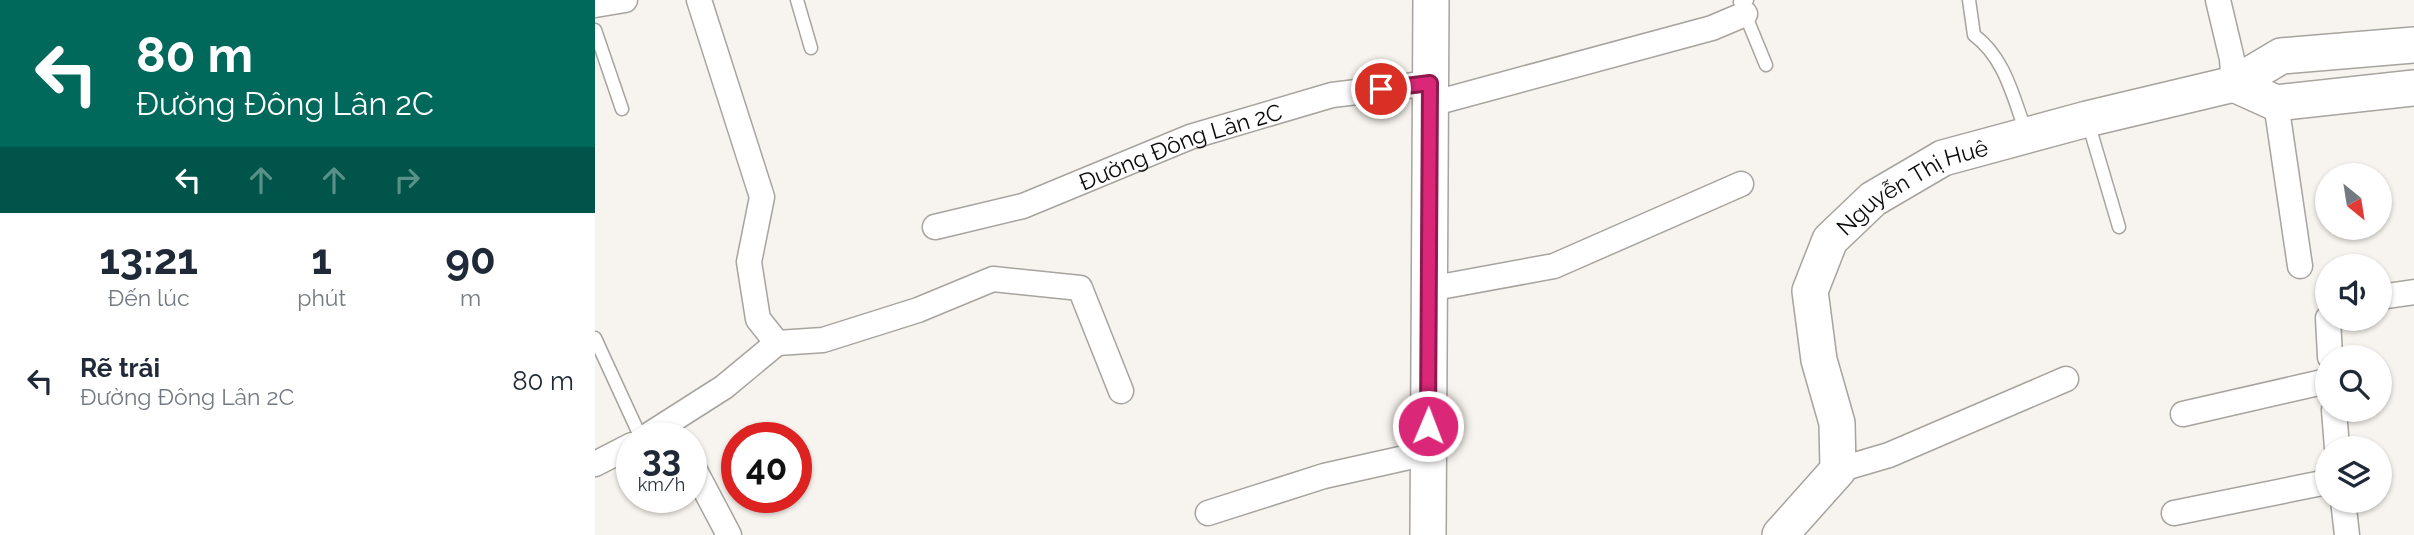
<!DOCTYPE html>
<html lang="vi">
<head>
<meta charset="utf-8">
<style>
  body { margin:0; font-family:Raleway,sans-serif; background:#f2f2f3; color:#1f2937; height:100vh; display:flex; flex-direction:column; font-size:26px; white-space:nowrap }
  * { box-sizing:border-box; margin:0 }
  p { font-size:23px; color:#747a83 }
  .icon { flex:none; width:38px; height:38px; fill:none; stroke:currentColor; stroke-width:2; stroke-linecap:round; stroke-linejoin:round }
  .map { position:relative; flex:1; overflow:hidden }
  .drawer { display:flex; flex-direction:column; background:#fff; width:595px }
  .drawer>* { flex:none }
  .guide { background:#00695c; color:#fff; overflow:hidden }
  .needle { width:46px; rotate:150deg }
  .buttons { position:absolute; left:1720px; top:163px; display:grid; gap:14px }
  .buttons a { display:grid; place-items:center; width:77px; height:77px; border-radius:50%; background:#fff; box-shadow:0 2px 5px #0004; font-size:35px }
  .speed { position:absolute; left:21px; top:422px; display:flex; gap:14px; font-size:35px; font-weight:700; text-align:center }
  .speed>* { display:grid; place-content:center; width:91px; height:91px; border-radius:50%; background:#fff; box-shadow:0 2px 5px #0004; line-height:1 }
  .speed small { font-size:18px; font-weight:400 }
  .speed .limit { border:10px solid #d22; background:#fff; color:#111 }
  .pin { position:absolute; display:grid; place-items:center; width:60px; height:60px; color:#fff; margin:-30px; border:4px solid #fff; border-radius:50%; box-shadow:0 2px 7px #0007 }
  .me { position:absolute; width:77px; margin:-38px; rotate:1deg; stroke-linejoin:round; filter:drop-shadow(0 0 5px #0008) }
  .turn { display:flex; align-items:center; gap:24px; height:147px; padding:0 21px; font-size:32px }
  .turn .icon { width:91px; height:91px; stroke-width:2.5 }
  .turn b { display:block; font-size:49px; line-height:60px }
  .lanes { display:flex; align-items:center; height:66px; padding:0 21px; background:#0003; justify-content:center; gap:35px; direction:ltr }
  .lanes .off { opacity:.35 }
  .eta { display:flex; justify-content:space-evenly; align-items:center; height:119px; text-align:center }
  .eta b { font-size:42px; font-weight:700; line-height:49px }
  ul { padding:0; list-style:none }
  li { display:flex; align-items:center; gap:21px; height:98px; padding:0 21px }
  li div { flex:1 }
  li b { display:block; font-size:26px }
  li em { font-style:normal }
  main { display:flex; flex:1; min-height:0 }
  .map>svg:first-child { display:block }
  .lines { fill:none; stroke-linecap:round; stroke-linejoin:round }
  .lane-casing { stroke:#a7a39e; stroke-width:15 }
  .street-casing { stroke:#a7a39e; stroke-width:27 }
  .secondary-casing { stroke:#a7a39e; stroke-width:38 }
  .lane { stroke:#fff; stroke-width:12 }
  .street { stroke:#fff; stroke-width:24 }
  .secondary { stroke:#fff; stroke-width:35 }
  .route-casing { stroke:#8e194d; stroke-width:18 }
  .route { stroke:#db2777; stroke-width:12 }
  .labels { text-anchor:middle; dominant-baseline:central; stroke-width:7; stroke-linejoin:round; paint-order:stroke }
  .street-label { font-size:23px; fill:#0d0b0a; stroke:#fff }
</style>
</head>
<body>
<main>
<section class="drawer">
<div class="guide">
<div class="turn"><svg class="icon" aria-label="left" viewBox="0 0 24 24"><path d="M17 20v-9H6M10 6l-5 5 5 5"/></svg><div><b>80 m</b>Đường Đông Lân 2C</div></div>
<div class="lanes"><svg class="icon" aria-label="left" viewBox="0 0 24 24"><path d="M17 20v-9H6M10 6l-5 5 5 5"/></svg><svg class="icon off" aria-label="ahead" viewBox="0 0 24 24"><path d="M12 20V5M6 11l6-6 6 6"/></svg><svg class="icon off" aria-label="ahead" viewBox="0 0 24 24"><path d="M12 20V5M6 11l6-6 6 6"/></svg><svg class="icon off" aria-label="right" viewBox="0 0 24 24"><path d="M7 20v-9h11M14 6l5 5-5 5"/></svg></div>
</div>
<div class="eta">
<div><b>13:21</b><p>Đến lúc</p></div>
<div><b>1</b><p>phút</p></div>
<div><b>90</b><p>m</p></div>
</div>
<ul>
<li><svg class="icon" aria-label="left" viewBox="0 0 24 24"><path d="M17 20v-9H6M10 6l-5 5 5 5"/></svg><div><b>Rẽ trái</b><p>Đường Đông Lân 2C</p></div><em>80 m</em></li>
</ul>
</section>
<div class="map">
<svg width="1819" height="535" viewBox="0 0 1819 535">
  <rect width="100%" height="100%" fill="#f7f3ee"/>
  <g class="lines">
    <defs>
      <path id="lane" d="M202,0L216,48
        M1152,0L1145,2L1171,65
        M1374,0L1379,35C1410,58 1418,97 1431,132
        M0,30L27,109
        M1493,122L1524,227
        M0,338L46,438"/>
      <g id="street">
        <path d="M104,0L167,197L154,262L163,319L182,343L228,340L323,310L398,279L485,288L526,391"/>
        <path d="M1623,0L1637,59L1639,84"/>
        <path d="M0,5L30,0"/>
        <path d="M1681,103L1705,266"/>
        <path d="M836,104L1117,28L1150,14"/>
        <path id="s1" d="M340,227L428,206L595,137L737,95L836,83"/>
        <path d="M834,289L959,266L1146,184"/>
        <path d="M1785,297L1819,292"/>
        <path d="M1733,318L1735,357"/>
        <path d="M1739,410L1742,448"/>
        <path d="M1588,414L1732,381"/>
        <path d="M49,438L129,387L182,343"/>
        <path d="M96,463L134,535"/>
        <path d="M0,464L37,445"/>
        <path d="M1243,470L1294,455L1471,379"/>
        <path d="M1748,500L1752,535"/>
        <path d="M613,513L729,476L832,453"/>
        <path d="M1579,513L1732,482"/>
      </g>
      <g id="secondary">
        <path d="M1639,84L1681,103L1819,88"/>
        <path d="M833,535L836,0"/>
        <path id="s2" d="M1185,535L1243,470L1242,423L1224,360L1215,291L1235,240L1278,199L1348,158L1492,119L1639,84L1686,56L1819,45"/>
      </g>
    </defs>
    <use href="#lane" class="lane-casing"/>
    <use href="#street" class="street-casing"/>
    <use href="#secondary" class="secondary-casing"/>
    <use href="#lane" class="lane"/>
    <use href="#street" class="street"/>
    <use href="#secondary" class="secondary"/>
  </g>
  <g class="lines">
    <defs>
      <path id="route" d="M786,89L835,83L833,426"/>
    </defs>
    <use href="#route" class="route-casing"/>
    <use href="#route" class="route"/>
  </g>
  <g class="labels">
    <g class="street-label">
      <text stroke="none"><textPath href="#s1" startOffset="259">Đường Đông Lân 2C</textPath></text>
      <text stroke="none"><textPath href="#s2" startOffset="424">Nguyễn Thị Huê</textPath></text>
    </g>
  </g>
</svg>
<div class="buttons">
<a><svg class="needle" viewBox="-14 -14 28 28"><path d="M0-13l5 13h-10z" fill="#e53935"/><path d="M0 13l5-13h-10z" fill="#747a83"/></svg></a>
<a><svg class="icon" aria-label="sound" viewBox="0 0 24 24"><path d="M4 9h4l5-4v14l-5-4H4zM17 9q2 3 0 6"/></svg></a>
<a><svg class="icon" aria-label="search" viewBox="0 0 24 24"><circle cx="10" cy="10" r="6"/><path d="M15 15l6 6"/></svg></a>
<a><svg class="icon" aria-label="layers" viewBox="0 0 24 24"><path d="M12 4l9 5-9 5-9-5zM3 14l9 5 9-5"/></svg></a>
</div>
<div class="speed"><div>33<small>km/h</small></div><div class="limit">40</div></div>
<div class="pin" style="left:786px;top:89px;background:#d93025"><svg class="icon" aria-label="arrive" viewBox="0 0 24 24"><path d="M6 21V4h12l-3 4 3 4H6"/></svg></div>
<svg class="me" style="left:833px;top:426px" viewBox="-20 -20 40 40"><circle r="17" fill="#db2777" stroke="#fff" stroke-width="3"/><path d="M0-11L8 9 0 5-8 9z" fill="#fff"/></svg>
</div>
</main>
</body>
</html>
